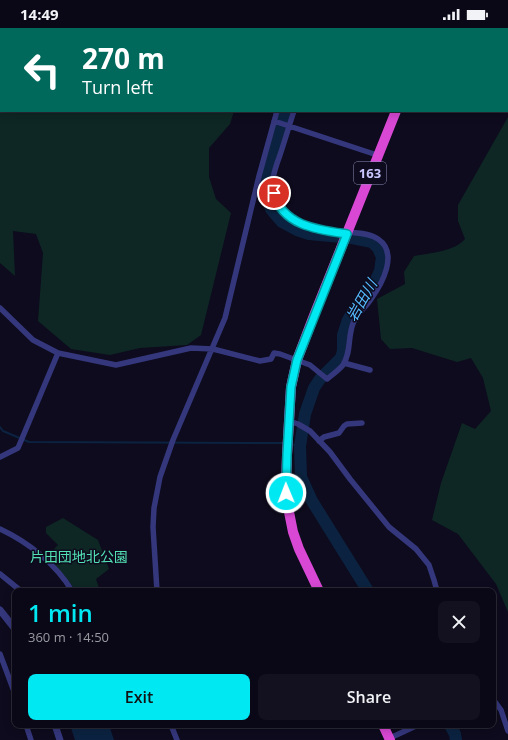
<!DOCTYPE html>
<html lang="en">
<head>
<meta charset="utf-8">
<style>
  body { margin:0; font-family:"Open Sans","Noto Sans JP",sans-serif; background:#13111f; color:#f1f3f6; height:100vh; display:flex; flex-direction:column; font-size:15px; white-space:nowrap }
  * { box-sizing:border-box; margin:0 }
  p { font-size:13px; color:#999aa1 }
  .icon { flex:none; width:22px; height:22px; fill:none; stroke:currentColor; stroke-width:2; stroke-linecap:round; stroke-linejoin:round }
  .map { position:relative; flex:1; overflow:hidden }
  .details { position:absolute; left:12px; top:560px; width:484px; height:140px; display:flex; flex-direction:column; background:#0a0816; border-radius:8px; box-shadow:0 2px 10px #0003,0 0 0 1px #2a2935 }
  .details>* { flex:none }
  .banner { position:absolute; left:0px; top:0px; width:508px; height:84px; box-shadow:0 2px 10px #0003,0 0 0 1px #2a2935; background:#00695c; color:#fff; overflow:hidden }
  .pin { position:absolute; display:grid; place-items:center; width:34px; height:34px; color:#fff; margin:-17px; border:2px solid #fff; border-radius:50%; box-shadow:0 1px 4px #0007 }
  .me { position:absolute; width:44px; margin:-22px; rotate:359deg; stroke-linejoin:round; filter:drop-shadow(0 0 3px #0008) }
  .turn { display:flex; align-items:center; gap:14px; height:84px; padding:0 16px; font-size:18px }
  .turn .icon { width:52px; height:52px; stroke-width:2.5 }
  .turn b { display:block; font-size:28px; line-height:34px }
  .round { display:grid; place-items:center; flex:none; width:42px; height:42px; border-radius:8px; background:#13111f }
  .head { display:flex; align-items:center; justify-content:space-between; height:68px; padding:0 16px }
  h1 { font-size:24px; font-weight:600; line-height:30px; color:#00e8f2 }
  .primary-button { display:flex; gap:8px; margin-top:auto; padding:8px 16px }
  .primary-button a { flex:1; height:46px; border-radius:8px; background:#00e8f2; color:#111; font-size:16px; font-weight:600; line-height:46px; text-align:center }
  .primary-button a+a { background:#13111f; color:#f1f3f6 }
  .status { display:flex; justify-content:space-between; align-items:center; height:28px; padding:0 20px; background:#0a0816; direction:ltr }
  .status svg { height:11px; fill:currentColor }
  .map>svg:first-child { display:block }
  .green { fill:#0e2724 }
  .water { fill:#0b2341 }
  .lines { fill:none; stroke-linecap:round; stroke-linejoin:round }
  .stream { stroke:#0b2341; stroke-width:2 }
  .river { stroke:#0b2341; stroke-width:12 }
  .minor { stroke:#35377d; stroke-width:5.5 }
  .tertiary { stroke:#35377d; stroke-width:7 }
  .trunk { stroke:#d848d4; stroke-width:10 }
  .route-casing { stroke:#00979d; stroke-width:10 }
  .route { stroke:#00e8f2; stroke-width:7 }
  .labels { text-anchor:middle; dominant-baseline:central; stroke-width:3; stroke-linejoin:round; paint-order:stroke }
  .shield { fill:#0d0b1d; stroke:#918fbb; stroke-width:1 }
  .shield-label { font-size:13px; font-weight:bold; fill:#cac7ff }
  .park-label { font-size:14px; fill:#52e0b4; stroke:#0d0b1d }
  .water-label { font-size:15px; font-style:italic; fill:#5bf; stroke:#0d0b1d }
</style>
</head>
<body>
<div class="status"><b>14:49</b><svg viewBox="0 0 49 12"><path d="M0 12V9h3v3zM5 12V6h3v6zM10 12V3h3v9zM15 12V0h3v12zM26 1h20v11H26zM47 4h2v5h-2z"/></svg></div>
<div class="map">
<svg width="508" height="712" viewBox="0 0 508 712">
  <rect width="100%" height="100%" fill="#0d0b1d"/>
  <path class="green" d="M0,0H229L1,1V83H234L230,96L209,120V149L216,171L231,185L201,307L187,317L140,320L110,327L71,321L38,293L43,225L36,206L13,203L15,248L0,235Z
    M508,89V584L496,556L458,506L432,492L441,455L462,395L475,401L491,383L483,350L471,330L457,334L412,320L390,321L381,311L377,271L405,256L404,244L414,228C429,225 454,224 465,211L458,193V177Z
    M63,490L98,512L109,541L96,551L100,563H76L63,546L46,529L58,517L46,505V499Z"/>
  <path class="water" d="M70,697H109L114,712H75Z"/>
  <g class="lines">
    <path class="stream" d="M0,399L3,403L29,414L284,415
      M294,417L300,418"/>
    <path class="river" d="M312,1V0
      M286,83L265,152L266,168L271,181L282,194L297,202L309,206L352,210L372,214L378,220L382,229L380,243L373,258L365,270L352,285L348,292L343,307V323L341,330L320,351L314,360L305,386L300,418L301,449L312,473L368,563
      M450,697L455,706L456,712"/>
    <path class="minor" d="M260,0V1
      M364,0L367,1
      M303,1V0
      M320,1V0
      M294,83C289,98 285,112 280,127C277,135 274,143 273,151C269,195 314,202 347,206
      M274,93L377,127
      M0,280L33,312L58,325L116,337L191,320L213,321L260,333L271,331L274,325L280,326L310,337L327,351C332,347 339,342 343,337C352,323 347,308 354,293C358,285 366,279 371,271C382,256 399,225 378,211C370,205 357,205 348,204
      M344,335L370,342
      M289,393L298,396L310,403L330,424L350,451L389,499L416,521L429,537L434,552L437,563
      M319,413L324,409L339,405L344,398L347,396L362,395
      M0,429L18,420L58,325
      M0,501C28,514 56,536 72,563
      M0,546L21,563
      M157,563L153,499L154,480L160,449L173,412L225,290L259,148L277,83
      M0,626L15,666
      M493,671L501,682L508,703
      M26,697L31,712
      M171,697L177,712
      M390,710L418,697"/>
    <path class="tertiary" d="M0,582L15,601
      M55,697L60,712"/>
    <path class="trunk" d="M428,1L429,0
      M319,563L299,521L293,504L287,474L286,456L287,427L291,359L297,332L313,290L396,83
      M383,697L390,712"/>
  </g>
  <g class="lines">
    <defs>
      <path id="route" d="M274,165C282,198 319,202 347,206L297,332L291,359L287,427L286,465"/>
    </defs>
    <use href="#route" class="route-casing"/>
    <use href="#route" class="route"/>
  </g>
  <g class="labels">
    <rect class="shield" x="354" y="134" width="32" height="22" rx="3"/>
    <g class="shield-label">
      <text x="370" y="145">163</text>
    </g>
    <g class="park-label">
      <text x="79" y="528">片田団地北公園</text>
    </g>
    <g class="water-label">
      <text transform="translate(361 272) rotate(-60)">岩田川</text>
    </g>
  </g>
</svg>
<div class="pin" style="left:274px;top:165px;background:#d93025"><svg class="icon" aria-label="arrive" viewBox="0 0 24 24"><path d="M6 21V4h12l-3 4 3 4H6"/></svg></div>
<svg class="me" style="left:286px;top:465px" viewBox="-20 -20 40 40"><circle r="17" fill="#00e8f2" stroke="#fff" stroke-width="3"/><path d="M0-11L8 9 0 5-8 9z" fill="#fff"/></svg>
<div class="banner">
<div class="turn"><svg class="icon" aria-label="left" viewBox="0 0 24 24"><path d="M17 20v-9H6M10 6l-5 5 5 5"/></svg><div><b>270 m</b>Turn left</div></div>
</div>
<section class="details">
<div class="head"><div><h1>1 min</h1><p>360 m · 14:50</p></div><a class="round"><svg class="icon" aria-label="close" viewBox="0 0 24 24"><path d="M6 6l12 12M18 6L6 18"/></svg></a></div>
<div class="primary-button"><a>Exit</a><a>Share</a></div>
</section>
</div>
</body>
</html>
